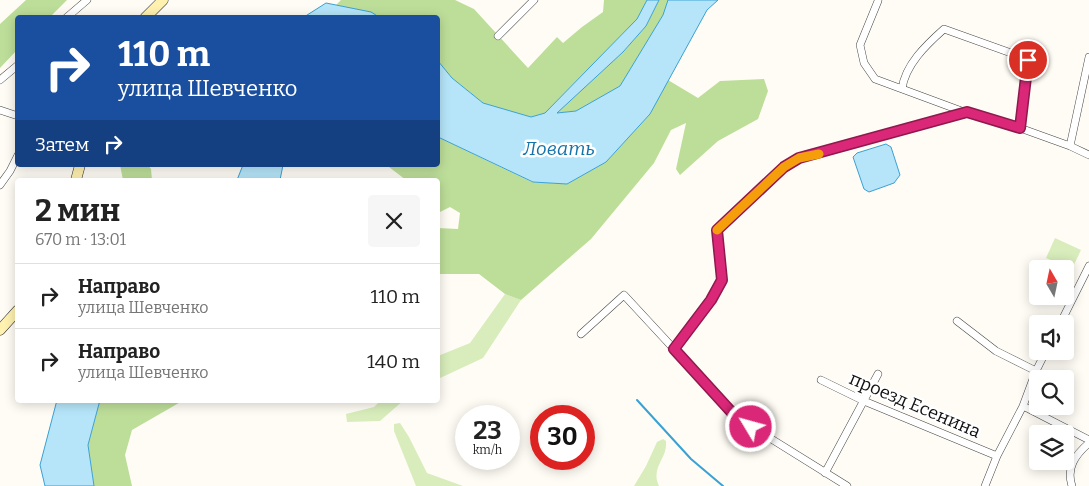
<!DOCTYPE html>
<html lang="ru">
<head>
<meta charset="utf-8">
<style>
  body { margin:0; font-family:Bitter,serif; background:#f6f6f6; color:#222; height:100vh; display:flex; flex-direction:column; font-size:19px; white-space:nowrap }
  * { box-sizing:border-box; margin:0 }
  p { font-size:16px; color:#767676 }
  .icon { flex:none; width:28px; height:28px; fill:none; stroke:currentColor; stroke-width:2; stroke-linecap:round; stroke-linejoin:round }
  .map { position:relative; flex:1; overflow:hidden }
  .drawer { position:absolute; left:15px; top:178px; width:425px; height:225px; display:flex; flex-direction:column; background:#fff; border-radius:5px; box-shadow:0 2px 12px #0003 }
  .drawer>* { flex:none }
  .top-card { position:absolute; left:15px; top:15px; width:425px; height:152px; border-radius:5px; box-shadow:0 2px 12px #0003; background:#1a4fa0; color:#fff; overflow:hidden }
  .needle { width:32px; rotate:351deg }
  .tools { position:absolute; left:1029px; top:260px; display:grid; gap:10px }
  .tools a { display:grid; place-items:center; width:45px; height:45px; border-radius:5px; background:#fff; box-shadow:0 2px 12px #0003; font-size:25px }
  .speed { position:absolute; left:455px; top:405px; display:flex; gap:10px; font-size:25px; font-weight:700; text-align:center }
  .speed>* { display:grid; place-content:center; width:65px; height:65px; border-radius:50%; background:#fff; box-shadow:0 2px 12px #0003; line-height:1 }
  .speed small { font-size:12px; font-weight:400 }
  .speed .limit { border:8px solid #d22; background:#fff; color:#111 }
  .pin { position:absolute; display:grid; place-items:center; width:42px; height:42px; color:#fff; margin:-21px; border:2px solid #fff; border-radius:50%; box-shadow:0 1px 5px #0007 }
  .me { position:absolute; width:55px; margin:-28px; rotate:307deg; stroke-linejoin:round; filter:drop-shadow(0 0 4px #0008) }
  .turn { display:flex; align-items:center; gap:18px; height:105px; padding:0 20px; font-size:22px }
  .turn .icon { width:65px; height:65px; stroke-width:2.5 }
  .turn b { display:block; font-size:35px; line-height:42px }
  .then { display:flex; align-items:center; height:48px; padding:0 20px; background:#0003; gap:10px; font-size:19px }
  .round { display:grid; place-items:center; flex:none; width:52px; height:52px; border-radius:5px; background:#f6f6f6 }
  .headline { display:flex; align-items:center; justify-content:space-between; height:85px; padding:0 20px }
  h1 { font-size:30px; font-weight:700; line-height:38px }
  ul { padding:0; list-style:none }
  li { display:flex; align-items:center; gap:15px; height:65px; padding:0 20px; border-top:1px solid #e0e0e0 }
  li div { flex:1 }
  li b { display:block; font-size:19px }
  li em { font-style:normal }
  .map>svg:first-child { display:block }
  .green { fill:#d8edbb }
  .forest { fill:#bdde99 }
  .water { fill:#b6e5f9; stroke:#3aa1d4 }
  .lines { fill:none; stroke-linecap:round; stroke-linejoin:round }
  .stream { stroke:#3aa1d4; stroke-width:2 }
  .street-casing { stroke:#444; stroke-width:8 }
  .secondary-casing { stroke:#333; stroke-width:11 }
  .street { stroke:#fff; stroke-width:7 }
  .secondary { stroke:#fff1b0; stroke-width:10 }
  .route-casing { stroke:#8e194d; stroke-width:12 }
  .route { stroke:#db2777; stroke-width:9 }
  .slow { stroke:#f59e0b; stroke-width:9 }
  .labels { text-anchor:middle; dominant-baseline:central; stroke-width:5; stroke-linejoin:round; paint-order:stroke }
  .street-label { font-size:18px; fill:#111; stroke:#fff }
  .water-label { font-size:19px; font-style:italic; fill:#1272ab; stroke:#fff }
</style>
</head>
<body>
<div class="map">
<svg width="1089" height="486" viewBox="0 0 1089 486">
  <rect width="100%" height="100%" fill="#fffcf5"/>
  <path class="green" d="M1055,238L1081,250L1072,269L1046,258Z
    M505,294L521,300L483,358L438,379V356L470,343Z
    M381,400H404L380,421L347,422L346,414L374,407Z
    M400,423L409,437L427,473L463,486H416L394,431V424Z
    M663,439L666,441C668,459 650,467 659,486H634L646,466L657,442Z"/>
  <path class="forest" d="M26,0H67L50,17L18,18L17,50L0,68V24Z
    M341,0H455L474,9L528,68L557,37L563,43L582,27L603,12L604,0H647L637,19L545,113L531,117L483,103L452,78L438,61V18L379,17L370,12L336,5Z
    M659,0H668L663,15L620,86L576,111L556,113L623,52L646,26Z
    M764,79L768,91L758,119L718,141L680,175L676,169L686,123L671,130L654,163L591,239L521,300L505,294L479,274H438V228L458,229L460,213L450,207L438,213V180H406L389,167L382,165H438V137L532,182L567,184L606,162L650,114L668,80L698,98L720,81Z
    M120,165H148L151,169L152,180H123Z
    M100,400H184L132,430L125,455L132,486H94L88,445Z"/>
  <path class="water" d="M647,0H659L646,26L623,52L557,113L576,111L620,86L663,15L668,0H718L707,10L650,114L606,162L567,184L533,182L438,137V61L452,78L483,103L531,117L545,113L637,19Z
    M326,3L371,12L379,17H304Z
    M886,144L891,147L900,175L894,183L869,192L864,189L853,157L857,153Z
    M243,165H283L280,180H237Z
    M57,400H100L88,445L94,486H45L40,465Z"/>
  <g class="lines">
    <path class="stream" d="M637,400L691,459L723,486"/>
    <defs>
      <path id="street" d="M878,1L860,45L864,63L875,79L967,113L1020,128L1070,146L1089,155
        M66,18L87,0
        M498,36L534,0
        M0,80L18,65
        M902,89C905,65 926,45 944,29L1028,59L1020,128
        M0,110L18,116
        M1070,146L1089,57
        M0,185L10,171L18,155
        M957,321L996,351L1036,371
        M1060,324L1089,266
        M581,334L624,295L674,349L736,417L847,486
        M674,349L711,300L722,279L717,230L784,167L799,158L967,113
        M821,380L864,401L997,456
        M1023,406L1089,440
        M825,473L878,374
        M985,486L997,456L1023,406L1036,371L1046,351
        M1072,486C1066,468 1075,455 1089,443"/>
      <path id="secondary" d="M145,18L163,0
        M76,180L80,165
        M0,330L18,310"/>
    </defs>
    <use href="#street" class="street-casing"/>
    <use href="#secondary" class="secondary-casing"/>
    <use href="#street" class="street"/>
    <use href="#secondary" class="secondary"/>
  </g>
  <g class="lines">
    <defs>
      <path id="route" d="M751,427L736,417L674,349L711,300L722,280L717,230L784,167L799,158L967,112L1020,128L1028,60"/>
    </defs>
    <use href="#route" class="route-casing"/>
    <use href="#route" class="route"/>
    <path class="slow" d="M717,230L784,167L799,158L819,154"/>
  </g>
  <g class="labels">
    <g class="street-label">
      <text transform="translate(915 405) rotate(23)">проезд Есенина</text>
    </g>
    <g class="water-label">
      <text x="559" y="148">Ловать</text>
    </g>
  </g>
</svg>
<div class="tools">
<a><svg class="needle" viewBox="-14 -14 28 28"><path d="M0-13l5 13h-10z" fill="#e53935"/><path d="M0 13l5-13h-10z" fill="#767676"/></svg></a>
<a><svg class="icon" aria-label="sound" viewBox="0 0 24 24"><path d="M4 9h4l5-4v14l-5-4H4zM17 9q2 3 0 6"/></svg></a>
<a><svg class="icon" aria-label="search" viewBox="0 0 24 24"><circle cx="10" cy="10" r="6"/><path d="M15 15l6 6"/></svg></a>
<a><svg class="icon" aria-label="layers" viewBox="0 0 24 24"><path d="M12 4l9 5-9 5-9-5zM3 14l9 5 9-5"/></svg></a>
</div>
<div class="speed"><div>23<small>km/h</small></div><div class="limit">30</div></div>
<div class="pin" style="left:1028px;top:60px;background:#d93025"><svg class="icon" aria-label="arrive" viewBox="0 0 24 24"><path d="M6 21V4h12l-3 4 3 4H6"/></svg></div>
<svg class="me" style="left:751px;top:427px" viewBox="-20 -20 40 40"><circle r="17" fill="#db2777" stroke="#fff" stroke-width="3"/><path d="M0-11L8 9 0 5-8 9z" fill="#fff"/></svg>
<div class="top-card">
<div class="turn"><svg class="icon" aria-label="right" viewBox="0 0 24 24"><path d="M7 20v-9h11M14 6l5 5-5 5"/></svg><div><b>110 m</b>улица Шевченко</div></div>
<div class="then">Затем<svg class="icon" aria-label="right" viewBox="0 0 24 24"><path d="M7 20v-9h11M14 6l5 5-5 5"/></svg></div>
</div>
<section class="drawer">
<div class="headline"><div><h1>2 мин</h1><p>670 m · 13:01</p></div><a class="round"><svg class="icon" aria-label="close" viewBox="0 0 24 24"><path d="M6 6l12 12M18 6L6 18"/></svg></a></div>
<ul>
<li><svg class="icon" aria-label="right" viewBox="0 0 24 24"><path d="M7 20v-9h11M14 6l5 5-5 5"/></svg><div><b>Направо</b><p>улица Шевченко</p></div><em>110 m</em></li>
<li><svg class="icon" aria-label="right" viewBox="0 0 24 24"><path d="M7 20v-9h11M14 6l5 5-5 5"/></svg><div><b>Направо</b><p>улица Шевченко</p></div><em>140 m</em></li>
</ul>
</section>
</div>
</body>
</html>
